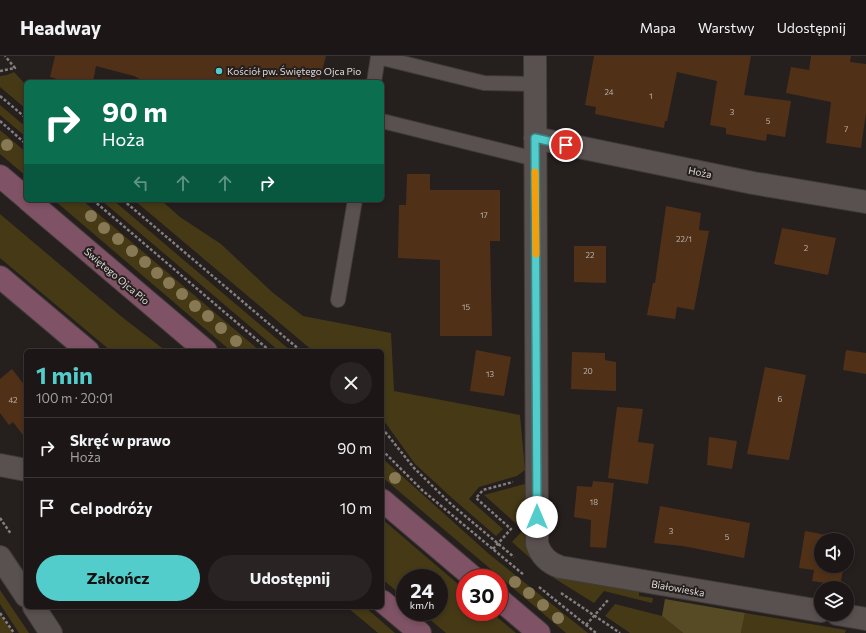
<!DOCTYPE html>
<html lang="pl">
<head>
<meta charset="utf-8">
<style>
  body { margin:0; font-family:Commissioner,sans-serif; background:#292423; color:#f1f3f6; height:100vh; display:flex; flex-direction:column; font-size:15px; white-space:nowrap }
  * { box-sizing:border-box; margin:0 }
  p { font-size:13px; color:#a09fa1 }
  .icon { flex:none; width:22px; height:22px; fill:none; stroke:currentColor; stroke-width:2; stroke-linecap:round; stroke-linejoin:round }
  .map { position:relative; flex:1; overflow:hidden }
  .details { position:absolute; left:24px; top:293px; width:360px; height:260px; display:flex; flex-direction:column; background:#1c1716; border-radius:6px; box-shadow:0 2px 6px #0003,0 0 0 1px #3a3635 }
  .details>* { flex:none }
  .guide { position:absolute; left:24px; top:24px; width:360px; height:122px; border-radius:6px; box-shadow:0 2px 6px #0003,0 0 0 1px #3a3635; background:#0b6e4f; color:#fff; overflow:hidden }
  .fabs { position:absolute; left:814px; top:477px; display:grid; gap:8px }
  .fabs a { display:grid; place-items:center; width:40px; height:40px; border-radius:50%; background:#1c1716; box-shadow:0 2px 6px #0003,0 0 0 1px #3a3635; font-size:20px }
  .speed { position:absolute; left:396px; top:513px; display:flex; gap:8px; font-size:20px; font-weight:700; text-align:center }
  .speed>* { display:grid; place-content:center; width:52px; height:52px; border-radius:50%; background:#1c1716; box-shadow:0 2px 6px #0003,0 0 0 1px #3a3635; line-height:1 }
  .speed small { font-size:10px; font-weight:400 }
  .speed .limit { border:6px solid #d22; background:#fff; color:#111 }
  .pin { position:absolute; display:grid; place-items:center; width:34px; height:34px; color:#fff; margin:-17px; border:2px solid #fff; border-radius:50%; box-shadow:0 1px 4px #0007 }
  .me { position:absolute; width:44px; margin:-22px; rotate:0deg; stroke-linejoin:round; filter:drop-shadow(0 0 3px #0008) }
  .turn { display:flex; align-items:center; gap:14px; height:84px; padding:0 12px; font-size:18px }
  .turn .icon { width:52px; height:52px; stroke-width:2.5 }
  .turn b { display:block; font-size:28px; line-height:34px }
  .lanes { display:flex; align-items:center; height:38px; padding:0 12px; background:#0003; justify-content:center; gap:20px; direction:ltr }
  .lanes .off { opacity:.35 }
  .round { display:grid; place-items:center; flex:none; width:42px; height:42px; border-radius:21px; background:#292423 }
  .overview { display:flex; align-items:center; justify-content:space-between; height:68px; padding:0 12px }
  h1 { font-size:24px; font-weight:700; line-height:30px; color:#53cdcb }
  .primary-button { display:flex; gap:8px; margin-top:auto; padding:8px 12px }
  .primary-button a { flex:1; height:46px; border-radius:24px; background:#53cdcb; color:#111; font-size:16px; font-weight:700; line-height:46px; text-align:center }
  .primary-button a+a { background:#292423; color:#f1f3f6 }
  ul { padding:0; list-style:none }
  li { display:flex; align-items:center; gap:12px; height:60px; padding:0 12px; border-top:1px solid #3a3635 }
  li div { flex:1 }
  li b { display:block; font-size:15px }
  li em { font-style:normal }
  header { display:flex; align-items:center; gap:24px; box-sizing:border-box; height:56px; padding:0 20px; background:#1c1716; border-bottom:1px solid #3a3635 }
  header strong { font-size:19px }
  nav { display:flex; gap:22px; margin-inline-start:auto; font-size:14px }
  .map>svg:first-child { display:block }
  .green { fill:#453a15 }
  .forest { fill:#574b25 }
  .building { fill:#503118 }
  .lines { fill:none; stroke-linecap:round; stroke-linejoin:round }
  .service-casing { stroke:#403b3a; stroke-width:16 }
  .minor-casing { stroke:#403b3a; stroke-width:24 }
  .secondary-casing { stroke:#403b3a; stroke-width:24 }
  .path { stroke:#847f7e; stroke-width:2.5; stroke-dasharray:3 2; stroke-linecap:butt }
  .service { stroke:#595150; stroke-width:14 }
  .minor { stroke:#595150; stroke-width:22 }
  .secondary { stroke:#7f5365; stroke-width:22 }
  .tree { fill:#877954 }
  .route-casing { stroke:#368584; stroke-width:10 }
  .route { stroke:#53cdcb; stroke-width:7 }
  .slow { stroke:#f59e0b; stroke-width:7 }
  .poi-dot { fill:#53cdcb; stroke:#251f1e; stroke-width:1.5 }
  .labels { text-anchor:middle; dominant-baseline:central; stroke-width:4; stroke-linejoin:round; paint-order:stroke }
  .number-label { font-size:8px; fill:#bab0a9 }
  .poi-label { font-size:10px; fill:#dedad9; stroke:#251f1e; text-anchor:start }
  .street-label { font-size:10px; fill:#dedad9; stroke:#251f1e }
</style>
</head>
<body>
<header>
<strong>Headway</strong>
<nav><a>Mapa</a><a>Warstwy</a><a>Udostępnij</a></nav>
</header>
<div class="map">
<svg width="866" height="577" viewBox="0 0 866 577">
  <rect width="100%" height="100%" fill="#251f1e"/>
  <path class="green" d="M14,16L26,29V53L0,31V20L7,19Z
    M0,49L26,71V81L0,59Z
    M0,74L26,96V120L0,98Z
    M54,144H82L260,295H231Z
    M101,144H113L291,295H279Z
    M134,144H161L180,161L221,188L272,236L303,260L391,277L394,335L520,359L525,414L517,420L479,431L469,443L503,473L496,480L452,442L415,408L382,362V295H313Z
    M0,158L122,261L166,295H111L0,202Z
    M382,402L489,498L588,577H566L382,421Z
    M528,427L529,493L639,535V540L653,542L652,547L604,535L594,547L549,519L512,486L523,474L484,439Z
    M382,463L465,534V556H491L516,577H446L421,556H439V522H405V542L382,523Z
    M0,534L29,577H19L0,548Z
    M615,548L662,560L683,577H630L605,560Z
    M347,551H365L395,577H378Z
    M745,557L846,574L845,577H741Z
    M0,558L13,577H0Z"/>
  <path class="forest" d="M665,543L745,557L741,577H683L662,560Z"/>
  <path class="building" d="M55,0H326L319,26H159L151,24L144,25L134,20L96,10L93,26H68L50,21Z
    M594,0H751L744,39L791,45L785,81L767,78L766,85L726,78V72L710,69L717,25L677,16L667,65H665L664,72L595,58L596,51L585,49Z
    M811,0H851L850,6L866,8V57L861,92L826,87L831,46L786,37L791,11L809,14Z
    M407,118H430V134H500V185H490L492,280H440V204L398,202L399,149H406Z
    M666,150L701,157L699,174L709,175L694,254L677,251L675,263L647,259L653,227H655Z
    M782,172L836,182L828,219L774,208Z
    M574,190H606V227L574,226Z
    M476,294L511,301L504,340L470,335Z
    M846,294L866,297V318L843,314Z
    M572,296L605,297V304L616,306V335L571,333Z
    M765,311L806,319L789,404L747,398Z
    M12,313L26,331V383L13,366L9,369L0,357V323Z
    M617,351L643,353L638,386L654,388L648,428L608,422Z
    M709,381L737,385L732,413L707,409Z
    M593,425L614,427L606,492L590,491L591,464L574,461L577,430L592,431Z
    M660,450L750,467L744,502L683,490L654,487Z
    M805,475L848,483L847,489V484H821V510H844L840,529L812,525L814,514L799,512Z"/>
  <g class="lines">
    <defs>
      <path id="service" d="M374,26L378,1L484,27L536,28
        M382,65L535,103
        M338,244L355,144"/>
      <path id="minor" d="M535,0L537,488C541,500 548,507 560,511L821,555
        M535,82L753,127L866,146
        M0,409L26,414
        M0,501L26,540
        M34,551L51,577
        M837,558L866,563"/>
      <path id="secondary" d="M0,120L26,142
        M28,144L206,295
        M0,221L88,295
        M382,444L474,522
        M499,543L539,577
        M382,545L420,577"/>
    </defs>
    <use href="#service" class="service-casing"/>
    <use href="#minor" class="minor-casing"/>
    <use href="#secondary" class="secondary-casing"/>
    <path class="path" d="M0,15L15,12L5,0
      M0,40L26,62
      M0,65L26,88
      M93,144L270,295
      M123,144L301,295
      M382,372L414,412L452,449L514,501
      M382,394L422,434L524,519
      M0,462L11,478
      M493,493L511,473L476,442L483,434L513,426
      M539,531L596,577
      M561,537L620,577
      M0,557L14,577
      M586,569L608,544"/>
    <use href="#service" class="service"/>
    <use href="#minor" class="minor"/>
    <use href="#secondary" class="secondary"/>
  </g>
  <g class="tree">
    <circle cx="7" cy="89" r="6"/>
    <circle cx="91" cy="160" r="6"/>
    <circle cx="104" cy="172" r="6"/>
    <circle cx="118" cy="183" r="6"/>
    <circle cx="132" cy="195" r="6"/>
    <circle cx="145" cy="206" r="6"/>
    <circle cx="157" cy="217" r="6"/>
    <circle cx="169" cy="227" r="6"/>
    <circle cx="182" cy="238" r="6"/>
    <circle cx="195" cy="250" r="6"/>
    <circle cx="208" cy="260" r="6"/>
    <circle cx="221" cy="272" r="6"/>
    <circle cx="236" cy="285" r="6"/>
    <circle cx="395" cy="422" r="6"/>
    <circle cx="515" cy="526" r="6"/>
    <circle cx="529" cy="537" r="6"/>
    <circle cx="543" cy="549" r="6"/>
    <circle cx="558" cy="562" r="6"/>
  </g>
  <g class="lines">
    <defs>
      <path id="route" d="M537,461L535,82L566,89"/>
    </defs>
    <use href="#route" class="route-casing"/>
    <use href="#route" class="route"/>
    <path class="slow" d="M535,116L536,198"/>
  </g>
  <circle class="poi-dot" cx="219" cy="15" r="4"/>
  <g class="labels">
    <g class="number-label">
      <text x="609" y="36">24</text>
      <text x="651" y="40">1</text>
      <text x="732" y="56">3</text>
      <text x="768" y="65">5</text>
      <text x="846" y="73">7</text>
      <text x="484" y="159">17</text>
      <text x="684" y="183">22/1</text>
      <text x="806" y="192">2</text>
      <text x="590" y="199">22</text>
      <text x="466" y="251">15</text>
      <text x="588" y="315">20</text>
      <text x="490" y="318">13</text>
      <text x="780" y="343">6</text>
      <text x="13" y="344">42</text>
      <text x="594" y="446">18</text>
      <text x="671" y="475">3</text>
      <text x="727" y="481">5</text>
    </g>
    <g class="poi-label">
      <text x="227" y="15">Kościół pw. Świętego Ojca Pio</text>
    </g>
    <g class="street-label">
      <text transform="translate(700 116) rotate(11)">Hoża</text>
      <text transform="translate(117 220) rotate(40)">Świętego Ojca Pio</text>
      <text transform="translate(678 532) rotate(10)">Białowieska</text>
    </g>
  </g>
</svg>
<div class="fabs">
<a><svg class="icon" aria-label="sound" viewBox="0 0 24 24"><path d="M4 9h4l5-4v14l-5-4H4zM17 9q2 3 0 6"/></svg></a>
<a><svg class="icon" aria-label="layers" viewBox="0 0 24 24"><path d="M12 4l9 5-9 5-9-5zM3 14l9 5 9-5"/></svg></a>
</div>
<div class="speed"><div>24<small>km/h</small></div><div class="limit">30</div></div>
<div class="pin" style="left:566px;top:89px;background:#d93025"><svg class="icon" aria-label="arrive" viewBox="0 0 24 24"><path d="M6 21V4h12l-3 4 3 4H6"/></svg></div>
<svg class="me" style="left:537px;top:461px" viewBox="-20 -20 40 40"><circle r="19" fill="#fff"/><path d="M0-13L10 11 0 6-10 11z" fill="#53cdcb"/></svg>
<div class="guide">
<div class="turn"><svg class="icon" aria-label="right" viewBox="0 0 24 24"><path d="M7 20v-9h11M14 6l5 5-5 5"/></svg><div><b>90 m</b>Hoża</div></div>
<div class="lanes"><svg class="icon off" aria-label="left" viewBox="0 0 24 24"><path d="M17 20v-9H6M10 6l-5 5 5 5"/></svg><svg class="icon off" aria-label="ahead" viewBox="0 0 24 24"><path d="M12 20V5M6 11l6-6 6 6"/></svg><svg class="icon off" aria-label="ahead" viewBox="0 0 24 24"><path d="M12 20V5M6 11l6-6 6 6"/></svg><svg class="icon" aria-label="right" viewBox="0 0 24 24"><path d="M7 20v-9h11M14 6l5 5-5 5"/></svg></div>
</div>
<section class="details">
<div class="overview"><div><h1>1 min</h1><p>100 m · 20:01</p></div><a class="round"><svg class="icon" aria-label="close" viewBox="0 0 24 24"><path d="M6 6l12 12M18 6L6 18"/></svg></a></div>
<ul>
<li><svg class="icon" aria-label="right" viewBox="0 0 24 24"><path d="M7 20v-9h11M14 6l5 5-5 5"/></svg><div><b>Skręć w prawo</b><p>Hoża</p></div><em>90 m</em></li>
<li><svg class="icon" aria-label="arrive" viewBox="0 0 24 24"><path d="M6 21V4h12l-3 4 3 4H6"/></svg><div><b>Cel podróży</b></div><em>10 m</em></li>
</ul>
<div class="primary-button"><a>Zakończ</a><a>Udostępnij</a></div>
</section>
</div>
</body>
</html>
